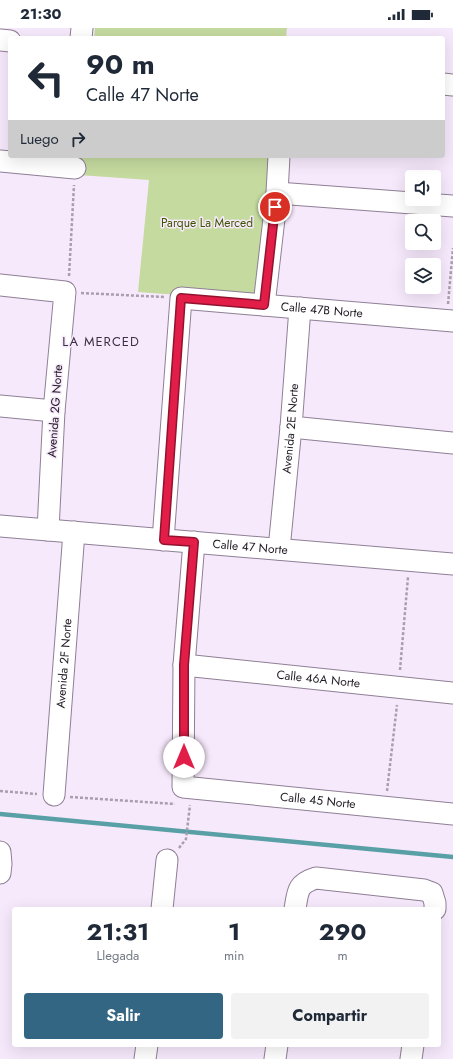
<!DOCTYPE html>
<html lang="es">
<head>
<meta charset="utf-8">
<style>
  body { margin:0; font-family:Jost,sans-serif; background:#f2f2f3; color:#1f2937; height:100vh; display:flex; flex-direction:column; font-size:15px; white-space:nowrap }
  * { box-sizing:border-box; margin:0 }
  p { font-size:13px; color:#747a83 }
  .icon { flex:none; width:22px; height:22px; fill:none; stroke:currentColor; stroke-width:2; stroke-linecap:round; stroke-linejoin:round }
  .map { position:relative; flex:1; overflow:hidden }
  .sheet { position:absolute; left:12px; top:879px; width:429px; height:140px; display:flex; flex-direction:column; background:#fff; border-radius:4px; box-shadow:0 4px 16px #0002 }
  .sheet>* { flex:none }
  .top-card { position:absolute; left:8px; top:8px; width:437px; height:122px; border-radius:4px; box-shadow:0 4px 16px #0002; background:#fff; color:#1f2937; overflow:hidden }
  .tools { position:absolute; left:405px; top:142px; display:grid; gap:8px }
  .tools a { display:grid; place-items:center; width:36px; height:36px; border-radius:4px; background:#fff; box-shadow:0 4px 16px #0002; font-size:20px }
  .pin { position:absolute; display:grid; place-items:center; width:34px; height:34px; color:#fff; margin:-17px; border:2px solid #fff; border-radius:50%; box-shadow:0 1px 4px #0007 }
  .me { position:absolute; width:44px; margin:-22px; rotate:0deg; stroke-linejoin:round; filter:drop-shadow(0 0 3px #0008) }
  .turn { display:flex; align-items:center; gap:14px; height:84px; padding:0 12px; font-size:18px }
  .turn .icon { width:52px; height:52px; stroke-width:2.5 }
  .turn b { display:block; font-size:28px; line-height:34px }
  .then { display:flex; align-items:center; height:38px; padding:0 12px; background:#0003; gap:8px; font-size:15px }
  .eta { display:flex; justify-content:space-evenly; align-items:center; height:68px; text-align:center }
  .eta b { font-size:24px; font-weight:700; line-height:28px }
  .button { display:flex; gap:8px; margin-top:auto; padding:8px 12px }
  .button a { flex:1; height:46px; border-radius:4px; background:#336683; color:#fff; font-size:16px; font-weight:700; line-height:46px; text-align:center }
  .button a+a { background:#f2f2f3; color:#1f2937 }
  .status { display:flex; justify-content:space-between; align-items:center; height:28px; padding:0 20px; background:#fff; direction:ltr }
  .status svg { height:11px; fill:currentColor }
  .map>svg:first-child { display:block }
  .green { fill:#c5da9f }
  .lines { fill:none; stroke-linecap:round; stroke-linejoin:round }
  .stream { stroke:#59a0a6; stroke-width:4.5 }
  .minor-casing { stroke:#8f7f95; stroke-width:23 }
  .path { stroke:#a99ead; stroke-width:2.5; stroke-dasharray:3 2; stroke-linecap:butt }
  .minor { stroke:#fff; stroke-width:21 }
  .route-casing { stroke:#92132f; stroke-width:10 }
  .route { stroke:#e11d48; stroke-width:7 }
  .labels { text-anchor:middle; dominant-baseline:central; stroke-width:3; stroke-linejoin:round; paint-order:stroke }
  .park-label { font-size:12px; fill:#405401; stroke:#f7e9fc }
  .street-label { font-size:12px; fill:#1e1820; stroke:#f7e9fc }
  .neighbourhood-label { font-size:13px; letter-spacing:1px; fill:#3d2f43; stroke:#f7e9fc }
</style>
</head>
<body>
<div class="status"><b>21:30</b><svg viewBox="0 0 49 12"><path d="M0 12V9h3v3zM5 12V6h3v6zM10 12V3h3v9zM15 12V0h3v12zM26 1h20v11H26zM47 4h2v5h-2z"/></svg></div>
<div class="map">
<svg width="453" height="1031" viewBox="0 0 453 1031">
  <rect width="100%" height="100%" fill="#f7e9fc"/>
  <path class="green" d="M95,0H287L286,10H94Z
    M81,128H275L261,273L138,264L149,152L79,147Z"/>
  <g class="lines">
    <path class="stream" d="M0,786L453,829"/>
    <defs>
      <g id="minor">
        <path d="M81,10L82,0"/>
        <path d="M0,12L10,13"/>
        <path d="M443,56L453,57"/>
        <path d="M0,133L75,140"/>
        <path d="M277,165L453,178"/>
        <path d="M0,257L65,264L54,383L48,502"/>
        <path d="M264,277L277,165L279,128"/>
        <path d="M0,378L54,383"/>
        <path d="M291,399L453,415"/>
        <path id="s1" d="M0,498L453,536"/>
        <path id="s2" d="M163,512L181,270L453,293"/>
        <path id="s3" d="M194,514L184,637L183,759L453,786"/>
        <path id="s4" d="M279,521L291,399L300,280"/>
        <path id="s5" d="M184,637L453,665"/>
        <path id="s6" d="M54,767L74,504"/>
        <path d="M0,824L1,836L0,845"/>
        <path d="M162,881L167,832"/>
        <path d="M295,881C298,863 297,856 316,850L424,862L432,865L435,875V881"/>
        <path d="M145,1031L147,1017"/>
        <path d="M275,1031L277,1017"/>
        <path d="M411,1031L413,1017"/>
      </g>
    </defs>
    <use href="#minor" class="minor-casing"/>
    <path class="path" d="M69,248L74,157
      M81,265L164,269
      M448,276L453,220
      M400,642L408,549
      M0,763L37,766
      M387,763L397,677
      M70,769L175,776
      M179,820L186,811L190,777"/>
    <use href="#minor" class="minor"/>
  </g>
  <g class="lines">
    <defs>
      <path id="route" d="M184,729V637L194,514L164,512L181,270L264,277L275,179"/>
    </defs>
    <use href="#route" class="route-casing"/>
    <use href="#route" class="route"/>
  </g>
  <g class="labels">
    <g class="park-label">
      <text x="207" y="195">Parque La Merced</text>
    </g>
    <g class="street-label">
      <text stroke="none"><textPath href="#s2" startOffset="384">Calle 47B Norte</textPath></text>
      <text transform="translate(55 383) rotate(-86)">Avenida 2G Norte</text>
      <text stroke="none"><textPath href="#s4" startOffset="121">Avenida 2E Norte</textPath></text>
      <text stroke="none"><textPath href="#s1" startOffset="251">Calle 47 Norte</textPath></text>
      <text stroke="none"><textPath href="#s6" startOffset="132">Avenida 2F Norte</textPath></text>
      <text stroke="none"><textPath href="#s5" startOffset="135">Calle 46A Norte</textPath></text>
      <text stroke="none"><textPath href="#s3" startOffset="381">Calle 45 Norte</textPath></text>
    </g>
    <g class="neighbourhood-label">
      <text x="101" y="313">LA MERCED</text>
    </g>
  </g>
</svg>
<div class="tools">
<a><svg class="icon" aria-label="sound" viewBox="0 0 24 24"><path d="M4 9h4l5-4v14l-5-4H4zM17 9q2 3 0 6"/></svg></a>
<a><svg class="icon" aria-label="search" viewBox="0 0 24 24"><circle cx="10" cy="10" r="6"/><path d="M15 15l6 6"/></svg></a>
<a><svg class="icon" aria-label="layers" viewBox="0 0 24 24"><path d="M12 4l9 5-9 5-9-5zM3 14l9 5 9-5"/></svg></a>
</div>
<div class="pin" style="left:275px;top:179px;background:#d93025"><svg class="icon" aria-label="arrive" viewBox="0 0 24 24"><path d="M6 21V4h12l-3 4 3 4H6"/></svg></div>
<svg class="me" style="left:184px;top:729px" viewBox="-20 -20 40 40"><circle r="19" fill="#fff"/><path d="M0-13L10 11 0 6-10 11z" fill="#e11d48"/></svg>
<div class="top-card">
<div class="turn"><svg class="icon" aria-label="left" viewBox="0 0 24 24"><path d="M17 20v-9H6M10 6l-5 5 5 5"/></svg><div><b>90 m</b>Calle 47 Norte</div></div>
<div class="then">Luego<svg class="icon" aria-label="right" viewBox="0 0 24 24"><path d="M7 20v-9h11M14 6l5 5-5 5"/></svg></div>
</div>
<section class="sheet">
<div class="eta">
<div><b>21:31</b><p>Llegada</p></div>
<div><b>1</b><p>min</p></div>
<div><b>290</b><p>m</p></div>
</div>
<div class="button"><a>Salir</a><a>Compartir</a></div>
</section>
</div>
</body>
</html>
